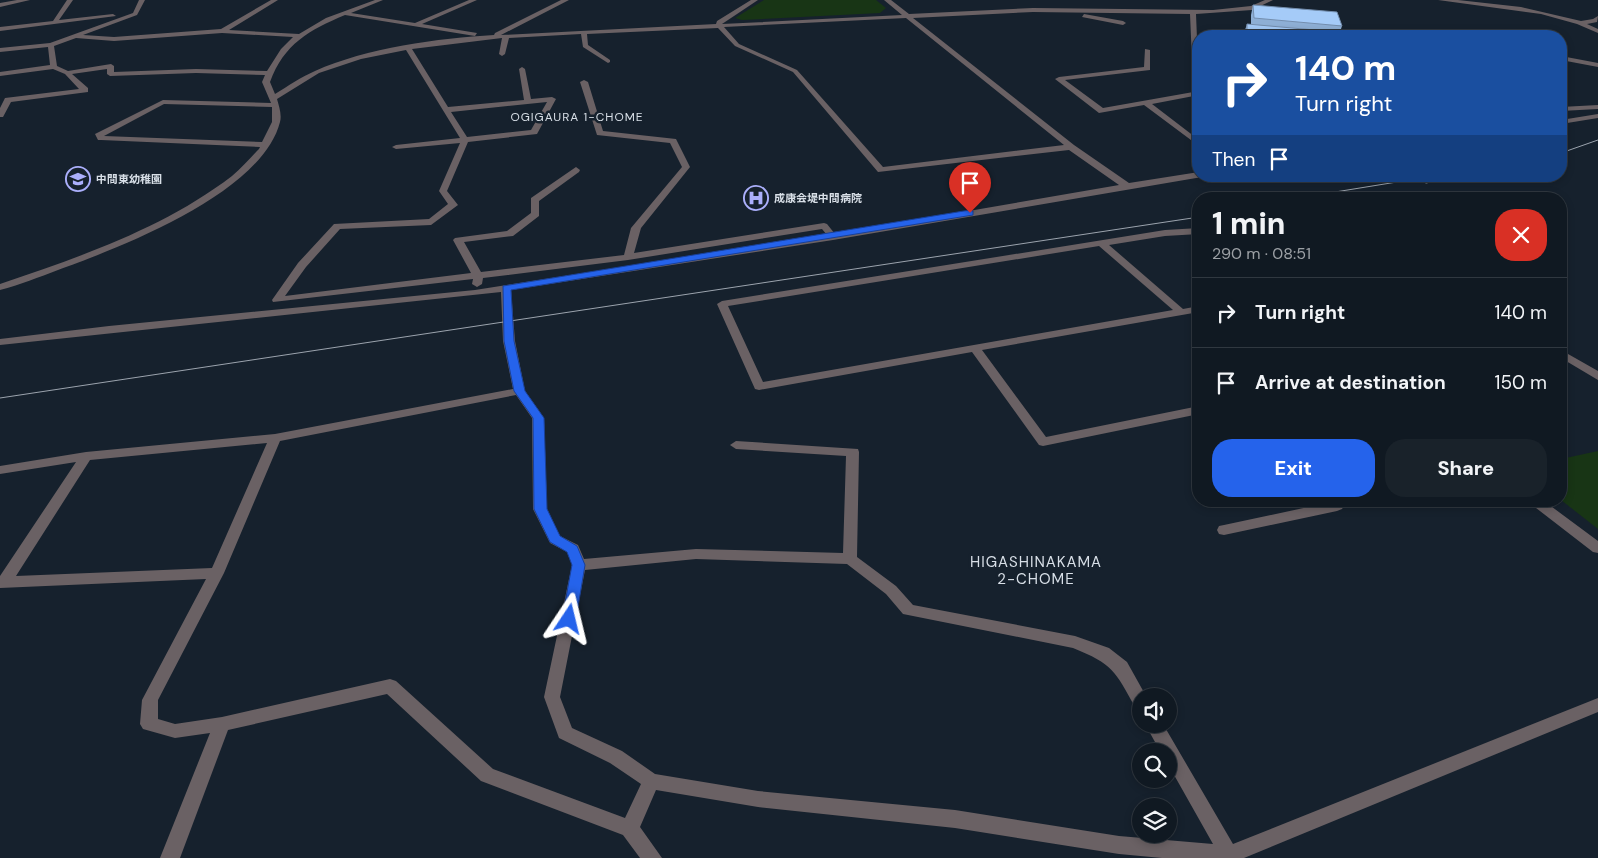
<!DOCTYPE html>
<html lang="en">
<head>
<meta charset="utf-8">
<style>
  body { margin:0; font-family:"DM Sans","Noto Sans JP",sans-serif; background:#19222a; color:#f1f3f6; height:100vh; display:flex; flex-direction:column; font-size:19px; white-space:nowrap }
  * { box-sizing:border-box; margin:0 }
  p { font-size:16px; color:#9ca0a5 }
  .icon { flex:none; width:28px; height:28px; fill:none; stroke:currentColor; stroke-width:2; stroke-linecap:round; stroke-linejoin:round }
  .map { position:relative; flex:1; overflow:hidden }
  .details { position:absolute; left:1192px; top:192px; width:375px; height:315px; display:flex; flex-direction:column; background:#101922; border-radius:20px; box-shadow:0 2px 8px #0003,0 0 0 1px #303840 }
  .details>* { flex:none }
  .guide { position:absolute; left:1192px; top:30px; width:375px; height:152px; border-radius:20px; box-shadow:0 2px 8px #0003,0 0 0 1px #303840; background:#1a4fa0; color:#fff; overflow:hidden }
  .tools { position:absolute; left:1132px; top:688px; display:grid; gap:10px }
  .tools a { display:grid; place-items:center; width:45px; height:45px; border-radius:50%; background:#101922; box-shadow:0 2px 8px #0003,0 0 0 1px #303840; font-size:25px }
  .pin { position:absolute; display:grid; place-items:center; width:42px; height:42px; color:#fff; margin:-51px -21px; border-radius:50% 50% 50% 0; rotate:-45deg; box-shadow:0 0 5px #0007 }
  .pin .icon { rotate:45deg }
  .me { position:absolute; width:55px; margin:-28px; rotate:10deg; stroke-linejoin:round; filter:drop-shadow(0 0 4px #0008) }
  .turn { display:flex; align-items:center; gap:18px; height:105px; padding:0 20px; font-size:22px }
  .turn .icon { width:65px; height:65px; stroke-width:2.5 }
  .turn b { display:block; font-size:35px; line-height:42px }
  .then { display:flex; align-items:center; height:48px; padding:0 20px; background:#0003; gap:10px; font-size:19px }
  .round { display:grid; place-items:center; flex:none; width:52px; height:52px; border-radius:20px; background:#19222a }
  .summary { display:flex; align-items:center; justify-content:space-between; height:85px; padding:0 20px }
  h1 { font-size:30px; font-weight:800; line-height:38px }
  .primary-button { display:flex; gap:10px; margin-top:auto; padding:10px 20px }
  .primary-button a { flex:1; height:58px; border-radius:20px; background:#2563eb; color:#fff; font-size:20px; font-weight:800; line-height:58px; text-align:center }
  .primary-button a+a { background:#19222a; color:#f1f3f6 }
  ul { padding:0; list-style:none }
  li { display:flex; align-items:center; gap:15px; height:70px; padding:0 20px; border-top:1px solid #303840 }
  li div { flex:1 }
  li b { display:block; font-size:19px }
  li em { font-style:normal }
  .map>svg:first-child { display:block }
  .green { fill:#183515 }
  .lines { fill:none; stroke-linecap:round; stroke-linejoin:round }
  .minor { fill:#6a6164; fill-rule:evenodd }
  .tram { stroke:#9ca4ae; stroke-width:1 }
  .wall { fill:#8eafd5 }
  .building { fill:#a5cbf8; stroke:#748eae }
  .route { fill:#2563eb; stroke:#184099 }
  .labels { text-anchor:middle; dominant-baseline:central; stroke-width:5; stroke-linejoin:round; paint-order:stroke }
  .far-poi-label { font-size:11px; font-weight:bold; fill:#d8dfe7; stroke:#16212d; text-anchor:start }
  .far-neighbourhood-label { font-size:12px; letter-spacing:1px; fill:#d8dfe7; stroke:#16212d }
  .neighbourhood-label { font-size:15px; letter-spacing:1px; fill:#d8dfe7; stroke:#16212d }
</style>
</head>
<body>
<div class="map">
<svg width="1598" height="858" viewBox="0 0 1598 858">
  <rect width="100%" height="100%" fill="#16212d"/>
  <path class="green" d="M764,0H876L886,8L880,13L742,20L735,18Z
    M1598,451V529L1561,500V459Z"/>
  <g class="lines">
    <path class="minor" d="M17,0H30L0,7V3Z
      M67,0H73L59,20L113,14L116,16L0,31V27L53,21Z
      M139,0H145L137,15L83,35L114,37L221,29L271,0H278L229,30L299,34L326,18L375,0H383L351,13L415,23L469,0H477L422,24L477,33L475,36L345,15C309,30 284,44 270,82L275,94C288,86 301,77 315,71C366,48 439,38 494,35L495,33L561,0H569L501,35L716,24L717,21L751,0H758L722,24L902,15L884,0H891L909,14L1033,8L1213,10L1251,6L1265,0H1273L1252,10L1196,14L1199,88L1193,84L1190,14L1033,12L913,18L1074,145L1129,183L1199,172V176L1202,177L833,240L511,290L515,341L525,391L544,418L547,509L560,536L578,545L584,559L696,549L843,553L846,456L736,449L730,445L736,441L858,449L859,452L857,557L896,586L913,605L1075,636L1109,648L1127,662L1146,696H1141V709L1135,707C1115,671 1113,664 1073,648L903,614L886,594L847,564L696,559L585,570L560,697L572,728L622,751L655,774L758,791L955,810L1119,836L1213,844L1169,766V751H1160L1145,724H1163L1233,844L1598,698V712L1244,858H1162L1119,854L955,828L758,807L656,790L640,827L662,858H640L623,835L481,781L387,694L228,730L180,858H160L210,733L175,738L143,729L140,724L142,700L206,579L0,588V576L76,462L0,474V466L86,452L275,434L513,389L503,341L501,292L0,345V339L109,326L475,290L827,235L822,229L628,260L483,278L482,284L477,287L472,284L473,279L273,302L272,300L298,263L334,224L429,219L448,204L439,191L460,143L396,149L392,147L396,145L460,138L406,50L361,59L319,73L277,99C279,106 282,115 280,122C262,193 122,247 58,270C39,277 20,285 0,290V284C80,257 164,228 232,176C242,168 250,158 259,149L260,147L101,140H98L95,134L163,100L271,103L262,82L265,75L196,73L110,76L107,74V69L72,74L88,88V92L11,102L3,117H0V108L5,98L79,89L65,74L53,69L0,76V72L50,65L48,47L0,52V48L50,43L133,13ZM906,18L1064,145L883,167L797,70L739,44L724,27ZM718,28L735,46L793,72L878,172L1069,150L1119,185L835,234L827,224L824,223L634,253L641,228L690,167L676,139L603,131L588,82L584,80L580,82L597,135L670,143L682,167L631,228L624,255L481,272L464,242L513,236L539,216V201L579,172L580,170L576,167L531,198V213L507,231L455,238L453,240L471,273L285,296L306,267L340,229L431,225L458,205L447,191L468,142L537,134L556,99L552,97L531,99L525,69L522,67L519,69L524,100L448,107L412,49L502,38L499,54L502,56L505,54L509,38L581,34L583,47L608,63L610,62V60L588,45L587,34ZM222,33L293,37L281,49L267,71L196,69L114,72V66L111,64L68,71L57,66L54,46L76,38L114,41ZM547,102L531,130L467,137L451,112ZM164,104L272,107V122L262,142L104,136ZM516,395L532,418L533,509L550,543L567,552L572,565L544,697L559,738L610,763L641,784L625,818L493,769L396,681L390,679L222,717L175,724L158,719V700L224,573L280,441ZM267,443L212,568L16,576L90,460Z
      M1438,0H1458L1521,7L1581,21L1593,19L1598,16L1597,22L1587,24L1598,29V33L1577,24L1541,14Z
      M1084,14L1123,21L1126,23L1123,25L1082,17Z
      M1145,49L1150,50V70L1065,80L1103,108L1199,91V95L1152,104L1199,140V146L1144,105L1099,113L1055,79L1059,77L1144,67Z
      M1561,56L1598,63V67L1561,60Z
      M1598,105V109L1561,111V107Z
      M1598,114V118L1561,124V120Z
      M1199,228V234L1165,236L1109,245L1183,309L1199,306V312L982,350L1046,437L1199,406V414L1043,446L1039,445L972,352L759,390L755,389L717,304L722,301L1165,230ZM1099,246L1173,310L763,382L728,306Z
      M1561,350L1598,371V380L1561,358Z
      M1325,501H1340L1344,506L1342,509L1337,511L1224,535L1219,534L1217,530L1219,526L1224,525L1327,503Z
      M1527,501H1544L1598,541V553L1593,552Z"/>
    <path class="tram" d="M1561,153L1598,140
      M1426,183L1460,176
      M1292,199L1434,176
      M0,398L1199,217"/>
  </g>
  <path class="wall" d="M1253,5L1342,26L1340,32L1383,36H1243L1247,24H1251V15Z"/>
  <path class="building" d="M1253,5L1337,12L1342,26L1254,18Z
    M1247,24L1383,36H1305L1290,35V36H1256V32L1247,31Z"/>
  <path class="route" d="M970,210L973,211V215L511,290L514,341L525,391L544,418L547,509L560,536L577,546L585,565L576,619L574,623H564L562,619L572,565L567,552L550,542L534,509L533,418L514,391L504,341L503,286Z"/>
  <defs>
    <symbol id="school-ring" viewBox="-11 -11 22 22"><circle r="9.5" fill="#16212d" stroke="#abaffb" stroke-width="1.5"/><path d="M0-5L7-2L0 1L-7-2ZM-4 1L0 2.5L4 1V4Q0 6-4 4Z" fill="#abaffb"/></symbol>
    <symbol id="hospital-ring" viewBox="-11 -11 22 22"><circle r="9.5" fill="#16212d" stroke="#abaffb" stroke-width="1.5"/><path d="M-5-5h3v3.5h4V-5h3V5h-3V1.5h-4V5h-3Z" fill="#abaffb"/></symbol>
  </defs>
  <g fill-rule="evenodd">
    <use href="#school-ring" x="64" y="165" width="28" height="28"/>
    <use href="#hospital-ring" x="742" y="184" width="28" height="28"/>
  </g>
  <g class="labels">
    <g class="far-poi-label">
      <text x="96" y="179">中間東幼稚園</text>
      <text x="774" y="198">成康会堤中間病院</text>
    </g>
    <g class="far-neighbourhood-label">
      <text x="577" y="117">OGIGAURA 1-CHOME</text>
    </g>
    <g class="neighbourhood-label">
      <text x="1036" y="562">HIGASHINAKAMA<tspan x="1036" dy="17">2-CHOME</tspan></text>
    </g>
  </g>
</svg>
<div class="tools">
<a><svg class="icon" aria-label="sound" viewBox="0 0 24 24"><path d="M4 9h4l5-4v14l-5-4H4zM17 9q2 3 0 6"/></svg></a>
<a><svg class="icon" aria-label="search" viewBox="0 0 24 24"><circle cx="10" cy="10" r="6"/><path d="M15 15l6 6"/></svg></a>
<a><svg class="icon" aria-label="layers" viewBox="0 0 24 24"><path d="M12 4l9 5-9 5-9-5zM3 14l9 5 9-5"/></svg></a>
</div>
<div class="pin" style="left:970px;top:213px;background:#d93025"><svg class="icon" aria-label="arrive" viewBox="0 0 24 24"><path d="M6 21V4h12l-3 4 3 4H6"/></svg></div>
<svg class="me" style="left:569px;top:619px" viewBox="-20 -20 40 40"><path d="M0-17L14 15 0 8-14 15z" fill="#2563eb" stroke="#fff" stroke-width="4"/></svg>
<div class="guide">
<div class="turn"><svg class="icon" aria-label="right" viewBox="0 0 24 24"><path d="M7 20v-9h11M14 6l5 5-5 5"/></svg><div><b>140 m</b>Turn right</div></div>
<div class="then">Then<svg class="icon" aria-label="arrive" viewBox="0 0 24 24"><path d="M6 21V4h12l-3 4 3 4H6"/></svg></div>
</div>
<section class="details">
<div class="summary"><div><h1>1 min</h1><p>290 m · 08:51</p></div><a class="round" style="background:#d93025;color:#fff"><svg class="icon" aria-label="close" viewBox="0 0 24 24"><path d="M6 6l12 12M18 6L6 18"/></svg></a></div>
<ul>
<li><svg class="icon" aria-label="right" viewBox="0 0 24 24"><path d="M7 20v-9h11M14 6l5 5-5 5"/></svg><div><b>Turn right</b></div><em>140 m</em></li>
<li><svg class="icon" aria-label="arrive" viewBox="0 0 24 24"><path d="M6 21V4h12l-3 4 3 4H6"/></svg><div><b>Arrive at destination</b></div><em>150 m</em></li>
</ul>
<div class="primary-button"><a>Exit</a><a>Share</a></div>
</section>
</div>
</body>
</html>
